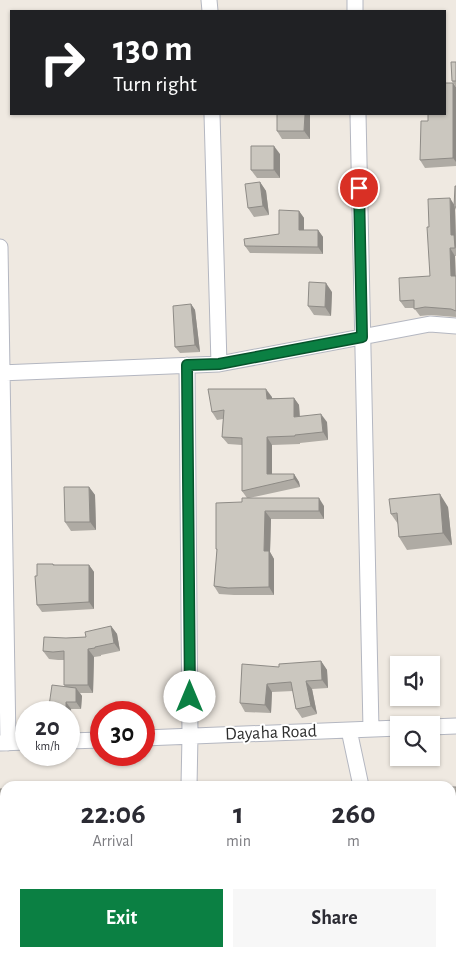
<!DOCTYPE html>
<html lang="en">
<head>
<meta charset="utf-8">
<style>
  body { margin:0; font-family:"Alegreya Sans",sans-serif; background:#f7f7f7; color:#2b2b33; height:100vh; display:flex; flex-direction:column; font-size:19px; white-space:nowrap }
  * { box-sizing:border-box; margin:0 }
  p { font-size:16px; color:#7c7c81 }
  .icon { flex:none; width:28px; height:28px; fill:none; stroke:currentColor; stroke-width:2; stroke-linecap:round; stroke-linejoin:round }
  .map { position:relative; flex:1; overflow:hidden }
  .sheet { position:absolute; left:0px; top:781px; width:456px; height:176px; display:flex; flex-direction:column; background:#fff; border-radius:15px 15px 0 0; box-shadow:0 1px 4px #0004 }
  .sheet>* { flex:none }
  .guide { position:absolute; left:10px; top:10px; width:436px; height:105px; border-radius:0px; box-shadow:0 1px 4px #0004; background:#202124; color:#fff; overflow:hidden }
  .fabs { position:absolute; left:390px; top:656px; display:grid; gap:10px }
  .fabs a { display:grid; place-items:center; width:50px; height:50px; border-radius:0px; background:#fff; box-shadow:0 1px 4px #0004; font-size:25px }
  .speed { position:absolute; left:15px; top:701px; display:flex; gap:10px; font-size:25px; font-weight:700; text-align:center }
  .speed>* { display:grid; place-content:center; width:65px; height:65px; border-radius:50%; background:#fff; box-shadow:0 1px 4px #0004; line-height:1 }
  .speed small { font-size:12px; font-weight:400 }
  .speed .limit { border:8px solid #d22; background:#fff; color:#111 }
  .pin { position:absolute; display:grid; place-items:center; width:42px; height:42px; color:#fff; margin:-21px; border:2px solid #fff; border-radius:50%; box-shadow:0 1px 5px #0007 }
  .me { position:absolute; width:55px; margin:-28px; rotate:0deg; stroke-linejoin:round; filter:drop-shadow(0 0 4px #0008) }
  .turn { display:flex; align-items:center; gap:18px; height:105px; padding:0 20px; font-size:22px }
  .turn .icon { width:65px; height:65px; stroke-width:2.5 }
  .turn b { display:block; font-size:35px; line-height:42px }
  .eta { display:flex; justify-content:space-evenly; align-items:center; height:85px; text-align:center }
  .eta b { font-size:30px; font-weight:700; line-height:35px }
  .action { display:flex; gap:10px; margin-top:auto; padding:10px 20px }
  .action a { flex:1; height:58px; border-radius:0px; background:#0b8043; color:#fff; font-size:20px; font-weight:700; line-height:58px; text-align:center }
  .action a+a { background:#f7f7f7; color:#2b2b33 }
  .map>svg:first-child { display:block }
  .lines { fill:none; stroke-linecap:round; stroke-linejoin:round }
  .minor-casing { stroke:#b4b7c1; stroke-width:17 }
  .minor { stroke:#fff; stroke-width:15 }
  .wall { fill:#afaba4 }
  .shaded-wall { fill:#8e8b86 }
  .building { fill:#cbc7bf; stroke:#8e8b86 }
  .route-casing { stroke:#07532c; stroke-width:12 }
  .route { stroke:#0b8043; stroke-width:9 }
  .labels { text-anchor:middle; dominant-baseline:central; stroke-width:4; stroke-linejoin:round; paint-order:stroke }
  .street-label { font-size:18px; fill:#2e2e2e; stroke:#fff }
</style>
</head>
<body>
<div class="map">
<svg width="456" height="957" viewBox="0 0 456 957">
  <rect width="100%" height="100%" fill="#efe9e1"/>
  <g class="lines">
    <defs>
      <path id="minor" d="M209,0L210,11
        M355,0V11
        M212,114L219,364
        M358,114L371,729
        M0,247L8,743
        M187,365L190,736L189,786
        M0,373L219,364L430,324L456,326
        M431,727L456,726
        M349,730L361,786
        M144,738L399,728
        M69,741L101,740
        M0,743L26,742
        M186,957V952
        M359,957L360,952"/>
    </defs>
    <use href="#minor" class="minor-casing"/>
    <use href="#minor" class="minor"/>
  </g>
  <path class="wall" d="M456,62V87L452,81Z
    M456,87V166L425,168L420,160L428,121Z
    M310,114V139H282L277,131Z
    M280,154V178H257L251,170Z
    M260,182L266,191L269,215L254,217L248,208Z
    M456,186V210L455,208L456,237V256H455L456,317L431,315L420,316L414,308H405L400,301L430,276L429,227L454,205Z
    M299,211L304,218V230H318L323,237V254L250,253L245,246L279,234Z
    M332,292L331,316L314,315L308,306Z
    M191,304L195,310L200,352L180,353L175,347Z
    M272,397V398H294L299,405L300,416L327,422L328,440L300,443V444L272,445V474H294L299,482L300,487L249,498L324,506V519H271L270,552L274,559V595H234L219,594L214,586L217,550L216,549L242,502L247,498L242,491V445L228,444L222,437L223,419L217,420L212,412Z
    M89,487L95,495L96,530L71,531L65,522Z
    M448,507L452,545L407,550L399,537L398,524L391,514Z
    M53,564L55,565H89L94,572V609L42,612L37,605V576Z
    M111,626L117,634L120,651L101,655V656L94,657L93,693H80L82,696L81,709H71L72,731H69V712L49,706L66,687L64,685V660H58L49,659L43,651L66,638L86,637Z
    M321,661L327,670L328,688L312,689L317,714L302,718L296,709L293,691L272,692L271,713L245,712L240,703L279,667Z
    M451,787H456V814H451Z
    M0,789H5V814H0Z
    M451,884L455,889L456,910V953L441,954L440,952H451Z"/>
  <path class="shaded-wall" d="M453,83L456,87V162L453,158Z
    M305,114H310V139L304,131Z
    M274,146L280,154V178L274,170Z
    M260,182L266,191L269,215L263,206Z
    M450,198L455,206L454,207L455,208L456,249L451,235Z
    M299,211L304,218V237L299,230Z
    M318,230L323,237V254L318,247Z
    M450,248L455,256L456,283L451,276Z
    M326,283L332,292L331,316L325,307Z
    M191,304L195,310L200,352L195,345Z
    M266,389L272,397V407L267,399Z
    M294,398L299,405L300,425L294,417Z
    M321,414L327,422L328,440L323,432Z
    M267,437L272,445V482L267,474Z
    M294,474L299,482L300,487L294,479Z
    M89,487L95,495L96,530L90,522Z
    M440,494L448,507L452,545L443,533Z
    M319,498L324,506V519L319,511Z
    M265,511L271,519L270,552L274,559V595L269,587L264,551Z
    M89,565L94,572V609L89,602Z
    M111,626L117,634L120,651L114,643Z
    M88,649L94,657L93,693L88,685Z
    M321,661L327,670L328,688L322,680Z
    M306,681L312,689L317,714L311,706Z
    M267,684L272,692L271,713L265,705Z
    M76,688L82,696L81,709L76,702Z
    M66,702L71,709L72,731L69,727V712H66Z
    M451,884L455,889L456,925L451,918Z
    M306,952H312V957H307Z"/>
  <path class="building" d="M451,62H456V81H452Z
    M445,83H453V158L420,160L421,121H428V114H445Z
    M277,114H305L304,131H277Z
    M251,146H274V170H251Z
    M260,182L263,206L248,208L245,184Z
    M455,186H456V207H454Z
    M450,198L451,235H454L455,248H450L451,276H456V311L451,309L425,307L414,309V300L400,301L399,278L430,276L427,227H429L428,199Z
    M279,210L299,211V230H318V247L245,246L244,239L279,234Z
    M309,282L326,283L325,307L308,306Z
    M191,304L195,345L175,347L173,306Z
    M208,389H266L267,399L294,398V417L321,414L323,432L295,435V436L267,437V474H294V479L242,491V438L222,437L224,410L212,412Z
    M64,487H89L90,522H65Z
    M440,494L443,533L399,537L397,513L391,514L389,499Z
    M242,498H319V511H265L264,551H269V587L228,588L214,586L217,549H216V503L242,502Z
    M37,564H53V565H89V602L37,605L35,576H37Z
    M111,626L114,643L95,647V648L88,649V685H64V651L53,652L43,651L44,637L66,638L86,637L85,632Z
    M321,661L322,680L306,681L311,706L296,709L291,682L267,684L265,705L240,703L242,664L279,667V664Z
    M52,685L76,688V702H66V712H38V706H49Z
    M451,787H456V805H451Z
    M0,789H5V805H0Z
    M455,917L456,943L451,944V918Z
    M264,952H306L307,957H265Z"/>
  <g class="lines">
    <defs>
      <path id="route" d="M190,697L187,365L219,364L362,337L359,188"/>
    </defs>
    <use href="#route" class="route-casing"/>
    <use href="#route" class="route"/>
  </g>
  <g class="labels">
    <g class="street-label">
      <text transform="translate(271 733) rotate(-2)">Dayaha Road</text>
    </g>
  </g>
</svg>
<div class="fabs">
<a><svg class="icon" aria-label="sound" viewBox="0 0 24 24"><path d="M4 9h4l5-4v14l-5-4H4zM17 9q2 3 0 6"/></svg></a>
<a><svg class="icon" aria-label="search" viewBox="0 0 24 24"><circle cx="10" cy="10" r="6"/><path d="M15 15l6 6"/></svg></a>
</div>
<div class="speed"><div>20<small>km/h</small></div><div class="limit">30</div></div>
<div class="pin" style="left:359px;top:188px;background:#d93025"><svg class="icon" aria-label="arrive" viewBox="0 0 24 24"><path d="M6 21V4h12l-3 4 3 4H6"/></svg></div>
<svg class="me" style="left:190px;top:697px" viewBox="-20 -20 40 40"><circle r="19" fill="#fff"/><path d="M0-13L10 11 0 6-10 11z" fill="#0b8043"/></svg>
<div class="guide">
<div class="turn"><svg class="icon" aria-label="right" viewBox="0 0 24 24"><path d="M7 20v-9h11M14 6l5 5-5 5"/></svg><div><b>130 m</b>Turn right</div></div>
</div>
<section class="sheet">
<div class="eta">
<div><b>22:06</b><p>Arrival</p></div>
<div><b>1</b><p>min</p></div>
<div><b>260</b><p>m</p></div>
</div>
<div class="action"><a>Exit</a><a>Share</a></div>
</section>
</div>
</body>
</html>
